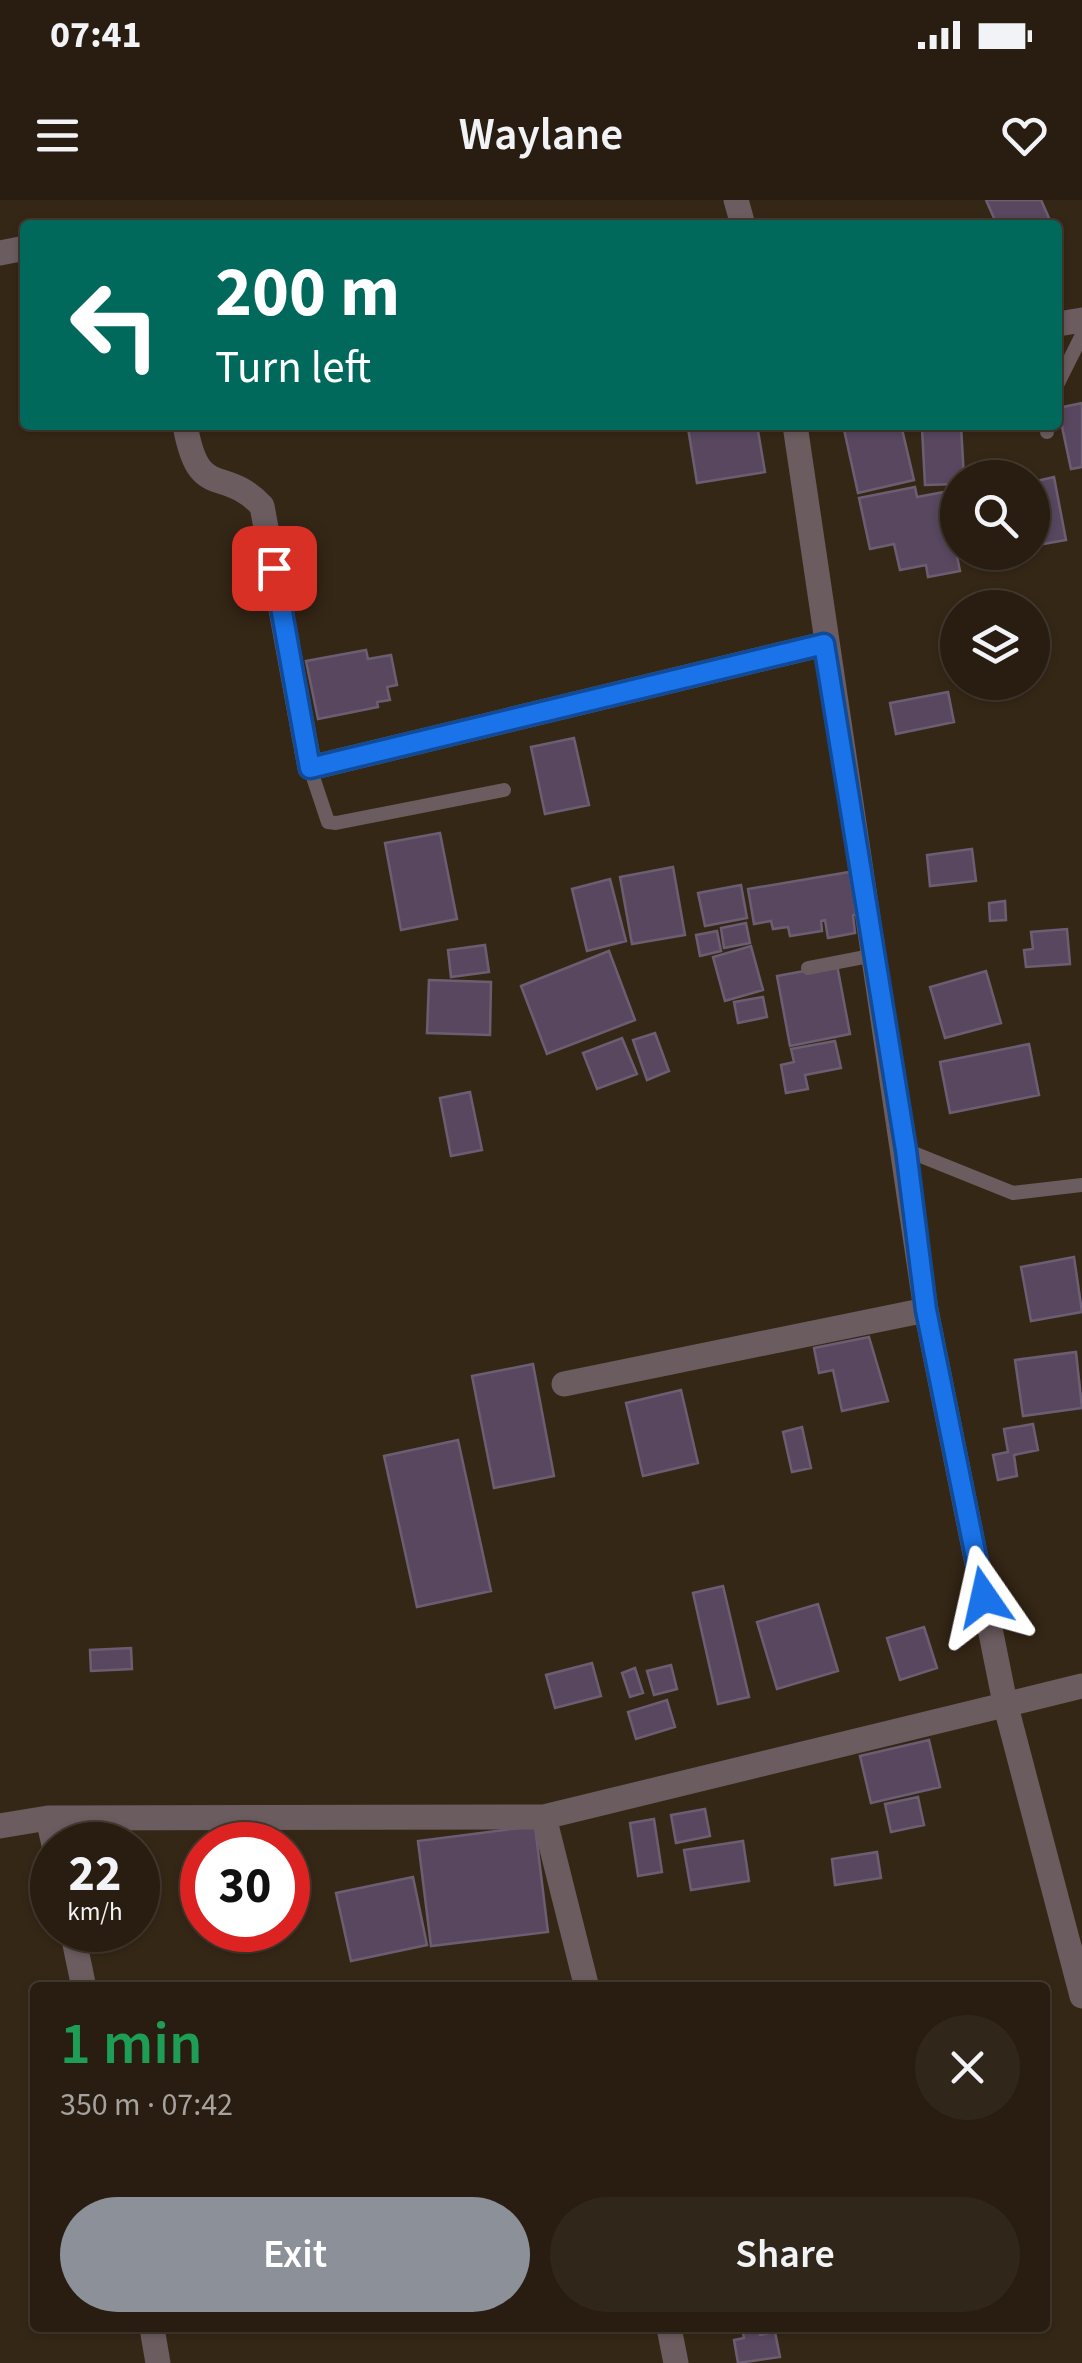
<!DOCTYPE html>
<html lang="en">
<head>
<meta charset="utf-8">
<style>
  body { margin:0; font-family:"Source Sans 3",sans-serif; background:#302619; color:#f1f3f6; height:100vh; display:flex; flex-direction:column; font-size:38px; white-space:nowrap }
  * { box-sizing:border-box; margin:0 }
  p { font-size:32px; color:#a5a29f }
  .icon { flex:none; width:55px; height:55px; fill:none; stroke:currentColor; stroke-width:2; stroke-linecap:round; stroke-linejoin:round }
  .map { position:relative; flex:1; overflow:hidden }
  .panel { position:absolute; left:30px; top:1782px; width:1020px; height:350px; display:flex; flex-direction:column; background:#281d10; border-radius:10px; box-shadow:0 2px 8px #0004,0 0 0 2px #443b30 }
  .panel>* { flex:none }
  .top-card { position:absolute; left:20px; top:20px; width:1042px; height:210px; border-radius:10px; box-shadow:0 2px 8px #0004,0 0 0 2px #443b30; background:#00695c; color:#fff; overflow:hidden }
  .controls { position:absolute; left:940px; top:260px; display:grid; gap:20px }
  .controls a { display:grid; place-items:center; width:110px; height:110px; border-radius:50%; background:#281d10; box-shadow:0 2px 8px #0004,0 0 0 2px #443b30; font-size:50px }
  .speed { position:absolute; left:30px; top:1622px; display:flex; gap:20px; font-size:50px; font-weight:700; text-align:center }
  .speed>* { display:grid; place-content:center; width:130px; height:130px; border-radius:50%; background:#281d10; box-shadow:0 2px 8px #0004,0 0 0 2px #443b30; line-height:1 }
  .speed small { font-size:25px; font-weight:400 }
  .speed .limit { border:15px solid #d22; background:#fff; color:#111 }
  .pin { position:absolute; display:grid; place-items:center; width:85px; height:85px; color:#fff; margin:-42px; border-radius:20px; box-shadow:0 5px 15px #0006 }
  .me { position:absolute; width:110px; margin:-55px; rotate:349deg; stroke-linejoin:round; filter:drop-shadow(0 0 8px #0008) }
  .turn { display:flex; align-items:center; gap:35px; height:210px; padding:0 30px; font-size:45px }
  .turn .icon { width:130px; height:130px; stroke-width:2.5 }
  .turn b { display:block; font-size:70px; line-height:85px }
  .round { display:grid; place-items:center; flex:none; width:105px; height:105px; border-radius:52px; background:#302619 }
  .summary { display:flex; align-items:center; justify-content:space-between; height:170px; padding:0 30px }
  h1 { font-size:60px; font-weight:600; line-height:75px; color:#1e9e55 }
  .action { display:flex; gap:20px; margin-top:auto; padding:20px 30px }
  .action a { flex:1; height:115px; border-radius:60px; background:#8c9099; color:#fff; font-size:40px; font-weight:600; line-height:115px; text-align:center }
  .action a+a { background:#302619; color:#f1f3f6 }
  .status { display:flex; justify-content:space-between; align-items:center; height:70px; padding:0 50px; background:#281d10; direction:ltr }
  .status svg { height:28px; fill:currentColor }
  header { display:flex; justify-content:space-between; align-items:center; height:130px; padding:0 30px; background:#281d10; font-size:45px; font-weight:600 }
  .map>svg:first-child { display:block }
  .building { fill:#58475f; stroke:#6c5e72; stroke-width:2.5 }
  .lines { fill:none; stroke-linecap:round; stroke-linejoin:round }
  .service { stroke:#6b5c5f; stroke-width:14 }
  .minor { stroke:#6b5c5f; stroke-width:25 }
  .route-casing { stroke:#114b97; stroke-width:25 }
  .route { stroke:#1a73e8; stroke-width:18 }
</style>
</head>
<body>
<div class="status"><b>07:41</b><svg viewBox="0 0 49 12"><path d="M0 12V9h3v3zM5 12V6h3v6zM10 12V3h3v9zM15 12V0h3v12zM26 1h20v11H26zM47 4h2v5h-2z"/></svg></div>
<header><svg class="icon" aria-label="menu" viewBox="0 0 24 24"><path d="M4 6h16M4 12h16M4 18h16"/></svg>Waylane<svg class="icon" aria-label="heart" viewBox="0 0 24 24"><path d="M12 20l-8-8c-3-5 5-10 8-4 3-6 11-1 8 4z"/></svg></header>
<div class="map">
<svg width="1082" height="2163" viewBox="0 0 1082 2163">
  <rect width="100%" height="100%" fill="#352716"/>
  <path class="building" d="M986,0H1041L1049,18L1033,25H997Z
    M1082,203V267L1071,269L1058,208Z
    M705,225H757L765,272L697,283L688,228Z
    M843,225H901L914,280L858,293Z
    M961,226L964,278H958V284L925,285L922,228Z
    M1054,277L1066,340L1032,346V282Z
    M915,287L917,297L944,292L960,371L928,377L926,365L900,370L894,344L870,349L859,298Z
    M366,450L368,459L391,455L397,485L387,487L390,500L377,502L378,507L318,519L306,461Z
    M948,492L954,522L896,534L890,503Z
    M574,538L589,605L545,614L531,547Z
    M440,633L457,719L401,730L385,643Z
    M972,649L976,681L930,686L927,655Z
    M673,667L685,735L632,744L620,677Z
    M855,671L862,714L853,715L855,733L828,738L825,720L821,721L822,731L790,736L788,727L773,729L771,721L754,724L748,689Z
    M610,679L626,741L587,751L572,689Z
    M741,685L747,718L705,726L698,693Z
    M1005,701L1006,720L990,721L989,703Z
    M746,723L750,743L724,748L721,728Z
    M1067,729L1070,764L1026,767L1024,750L1033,749L1031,732Z
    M717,731L721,751L700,756L696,735Z
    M485,745L489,772L451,777L448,750Z
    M751,746L763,790L725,801L713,757Z
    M609,751L635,820L547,854L521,786Z
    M837,765L850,834L790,846L777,776Z
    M986,771L1001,823L945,838L930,787Z
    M429,780L491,782L490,835L427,833Z
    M763,797L767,817L738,823L734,802Z
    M655,833L669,871L647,880L633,840Z
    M622,838L637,874L597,889L583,853Z
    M835,841L841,868L805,875L808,889L786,893L781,865L794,862L791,849Z
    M1029,844L1039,895L950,913L940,862Z
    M470,892L482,950L451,956L440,898Z
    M1074,1057L1082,1112L1031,1121L1021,1067Z
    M869,1137L888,1201L842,1211L833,1170L819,1173L814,1148Z
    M1076,1152L1082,1208L1023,1216L1015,1160Z
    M533,1164L554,1276L494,1288L472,1176Z
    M681,1190L698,1263L643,1276L626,1203Z
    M1033,1224L1038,1250L1014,1255L1017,1276L998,1280L993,1255L1008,1252L1004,1229Z
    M802,1227L811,1268L792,1272L783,1232Z
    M458,1240L491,1391L417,1407L384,1256Z
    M723,1386L749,1497L718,1504L693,1393Z
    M818,1404L838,1471L777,1489L757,1422Z
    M924,1427L937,1468L900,1480L887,1438Z
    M131,1448L132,1469L91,1471L90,1450Z
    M592,1463L601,1496L555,1508L546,1475Z
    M671,1465L677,1489L654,1495L647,1471Z
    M635,1468L643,1493L630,1497L622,1473Z
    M667,1500L675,1527L636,1539L628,1512Z
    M929,1540L940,1587L871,1603L860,1556Z
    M918,1597L924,1625L891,1632L885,1604Z
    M705,1609L710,1636L676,1643L671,1615Z
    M654,1619L662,1672L638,1676L630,1623Z
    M535,1626L548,1732L431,1746L418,1641Z
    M743,1641L749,1681L691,1690L684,1650Z
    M877,1652L881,1678L835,1685L832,1659Z
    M413,1677L427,1745L351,1761L336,1693Z
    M742,2128H759L760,2135L775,2132L780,2157L738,2163L734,2140L744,2138Z"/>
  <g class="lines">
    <path class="service" d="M1058,183L1082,135
      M1047,232V225
      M310,568L328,622L336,623L504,590
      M808,768L875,755
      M906,950L1013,993L1082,985"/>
    <path class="minor" d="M736,0L743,25
      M0,53L25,48
      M1058,124L1082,120
      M185,225C199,303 222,264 262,306L310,568L824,444
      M795,225L926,1110L1005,1503L1082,1796
      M564,1184L926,1110
      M48,1618L54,1645
      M0,1626L48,1618L544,1617
      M72,1730L84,1788
      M587,1788L544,1617L1082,1486
      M152,2128L158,2163
      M669,2128L676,2163"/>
  </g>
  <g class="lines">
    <defs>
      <path id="route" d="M274,368L310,568L824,444L906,950L926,1110L984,1397"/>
    </defs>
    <use href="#route" class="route-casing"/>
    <use href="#route" class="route"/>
  </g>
</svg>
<div class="controls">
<a><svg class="icon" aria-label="search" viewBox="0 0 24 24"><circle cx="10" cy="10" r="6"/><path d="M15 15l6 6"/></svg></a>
<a><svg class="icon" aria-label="layers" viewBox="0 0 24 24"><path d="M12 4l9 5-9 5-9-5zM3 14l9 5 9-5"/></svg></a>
</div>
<div class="speed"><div>22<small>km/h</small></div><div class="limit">30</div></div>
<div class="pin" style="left:274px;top:368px;background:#d93025"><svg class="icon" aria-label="arrive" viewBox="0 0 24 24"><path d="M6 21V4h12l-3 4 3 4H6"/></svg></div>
<svg class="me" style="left:984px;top:1397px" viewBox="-20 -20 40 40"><path d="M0-17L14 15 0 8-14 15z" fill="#1a73e8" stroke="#fff" stroke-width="4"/></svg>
<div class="top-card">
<div class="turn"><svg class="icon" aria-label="left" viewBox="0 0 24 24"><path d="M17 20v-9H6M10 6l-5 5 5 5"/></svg><div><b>200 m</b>Turn left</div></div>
</div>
<section class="panel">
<div class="summary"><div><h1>1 min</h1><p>350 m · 07:42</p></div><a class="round"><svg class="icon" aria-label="close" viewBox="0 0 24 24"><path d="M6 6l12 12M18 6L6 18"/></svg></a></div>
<div class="action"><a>Exit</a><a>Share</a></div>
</section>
</div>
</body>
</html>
